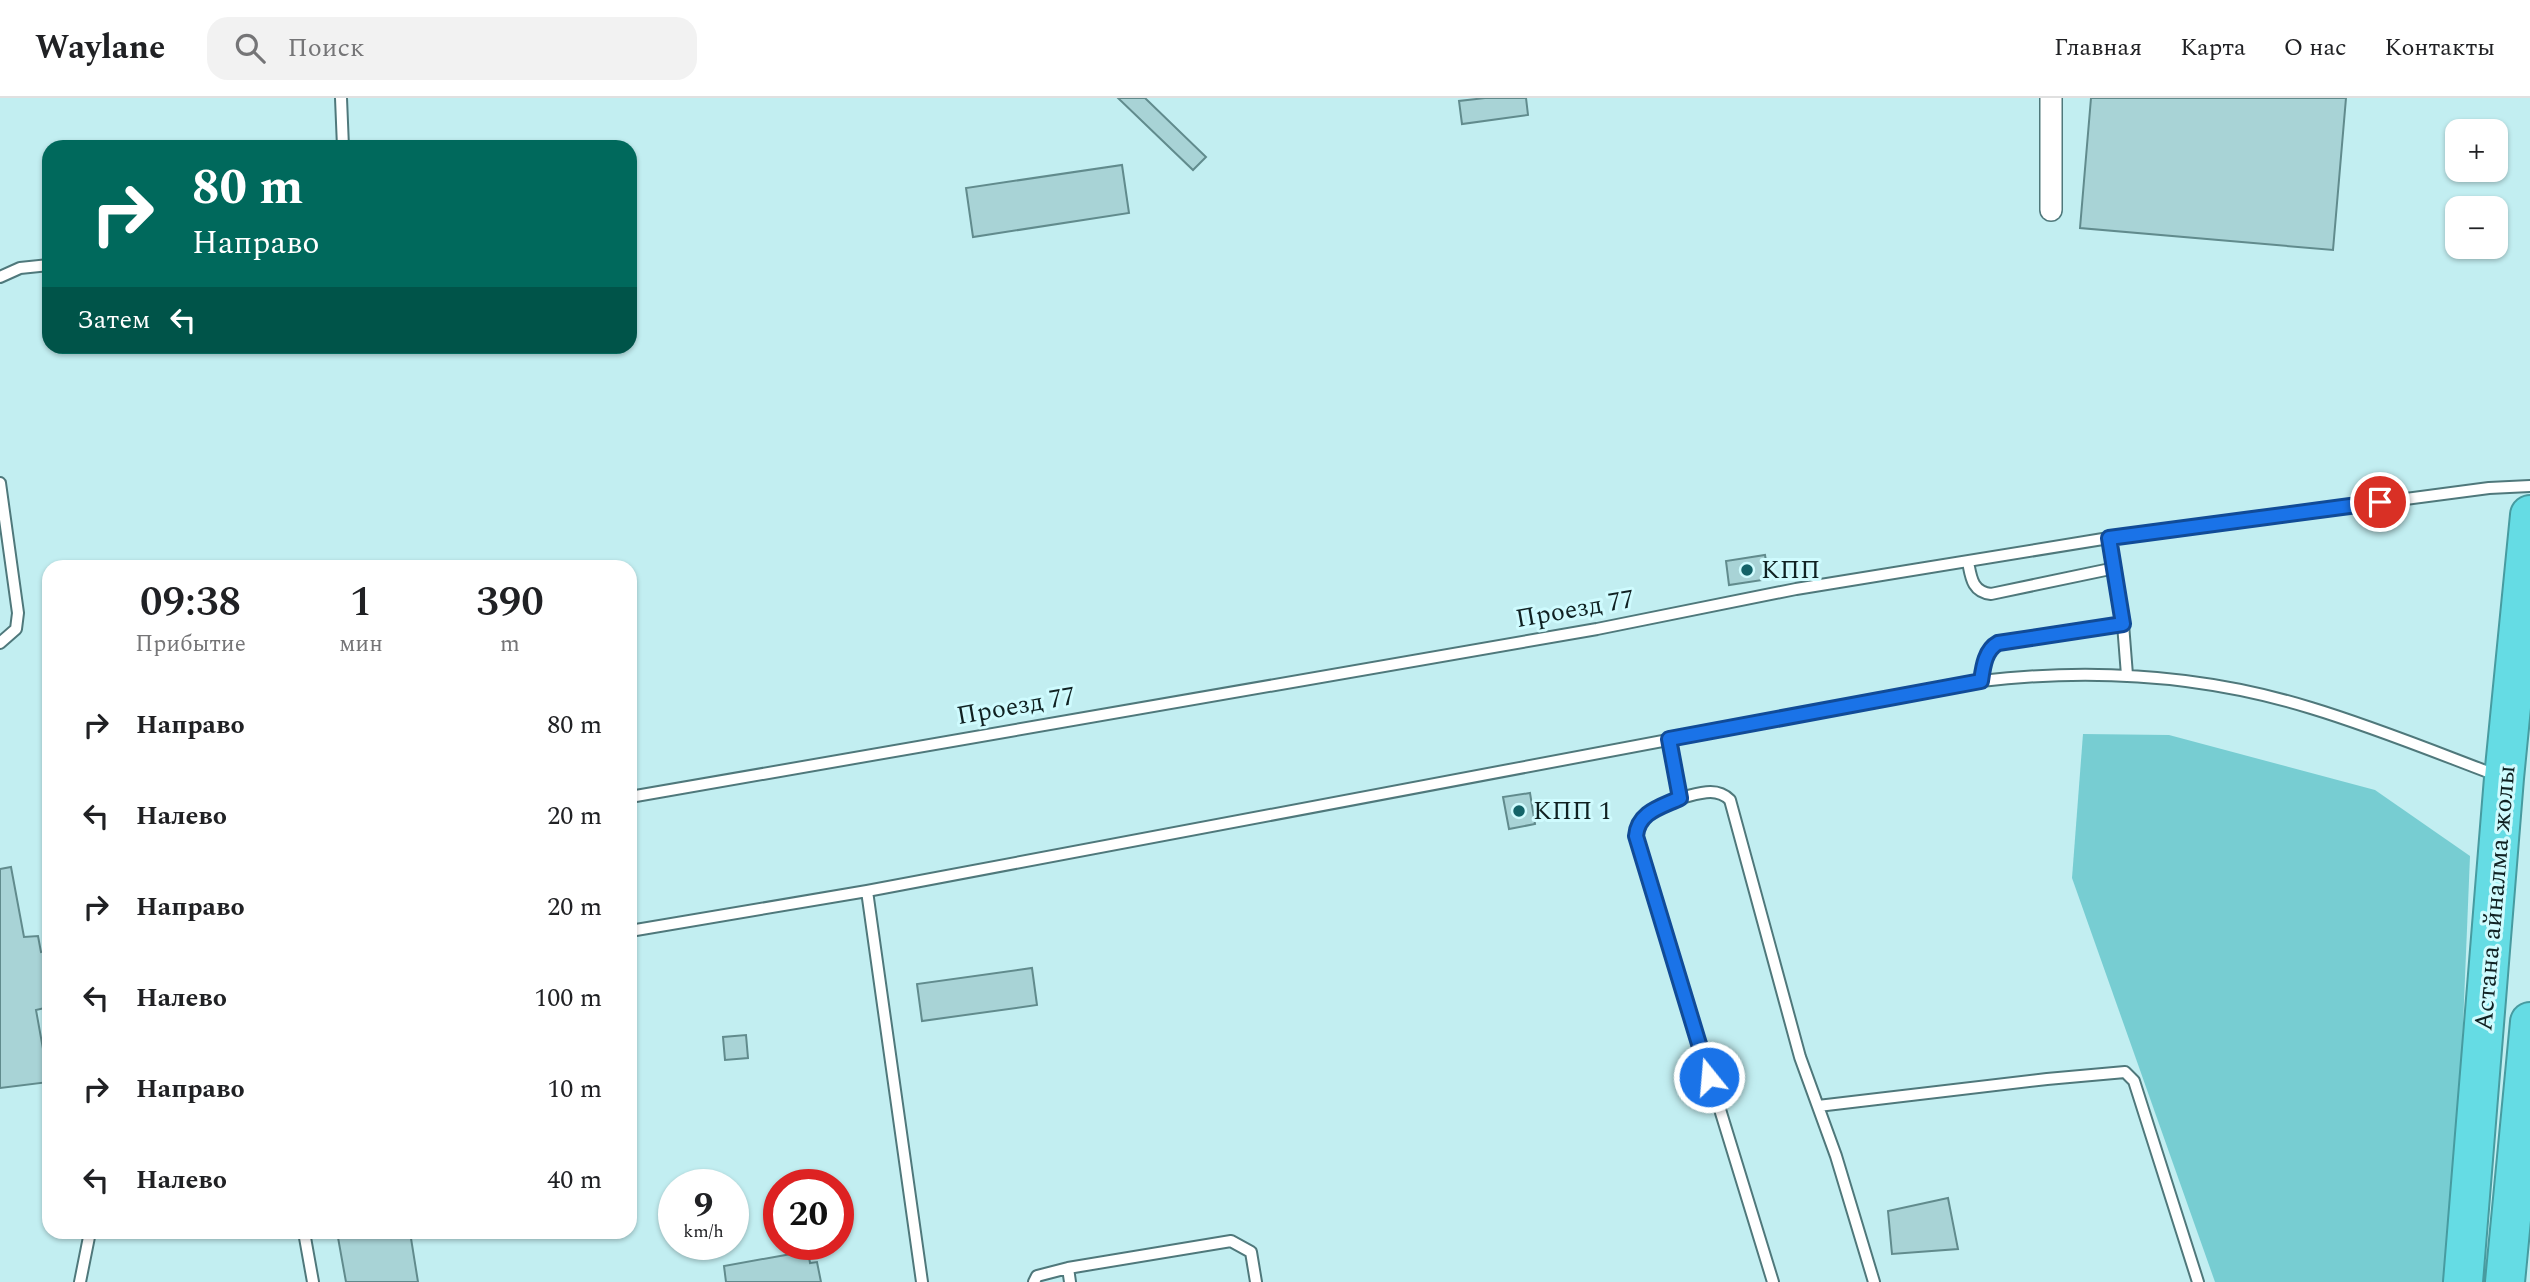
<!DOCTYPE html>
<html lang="ru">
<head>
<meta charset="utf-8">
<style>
  body { margin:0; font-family:Spectral,serif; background:#f2f2f2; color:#202124; height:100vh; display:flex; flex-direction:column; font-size:26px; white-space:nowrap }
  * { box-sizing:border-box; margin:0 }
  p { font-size:23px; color:#757577 }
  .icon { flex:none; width:38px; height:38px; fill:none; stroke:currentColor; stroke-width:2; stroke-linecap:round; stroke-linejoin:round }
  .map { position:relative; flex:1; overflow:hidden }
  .details { position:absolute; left:42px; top:462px; width:595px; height:679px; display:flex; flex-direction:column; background:#fff; border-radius:21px; box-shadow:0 2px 5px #0004 }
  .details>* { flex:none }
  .guide { position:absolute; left:42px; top:42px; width:595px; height:214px; border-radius:21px; box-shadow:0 2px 5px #0004; background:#00695c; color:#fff; overflow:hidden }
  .controls { position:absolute; left:2445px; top:21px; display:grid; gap:14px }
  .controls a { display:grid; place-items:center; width:63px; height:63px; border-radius:14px; background:#fff; box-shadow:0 2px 5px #0004; font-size:35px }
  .speed { position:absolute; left:658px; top:1071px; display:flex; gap:14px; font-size:35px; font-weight:700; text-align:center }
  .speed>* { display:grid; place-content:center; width:91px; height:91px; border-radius:50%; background:#fff; box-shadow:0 2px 5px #0004; line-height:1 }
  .speed small { font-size:18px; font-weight:400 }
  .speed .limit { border:10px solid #d22; background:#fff; color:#111 }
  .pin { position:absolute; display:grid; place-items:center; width:60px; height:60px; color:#fff; margin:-30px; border:4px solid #fff; border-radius:50%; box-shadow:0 2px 7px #0007 }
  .me { position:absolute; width:77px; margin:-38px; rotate:343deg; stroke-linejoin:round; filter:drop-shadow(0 0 5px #0008) }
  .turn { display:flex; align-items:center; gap:24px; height:147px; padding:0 35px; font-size:32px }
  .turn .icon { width:91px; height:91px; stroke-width:2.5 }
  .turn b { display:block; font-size:49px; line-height:60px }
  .then { display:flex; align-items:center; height:66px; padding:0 35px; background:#0003; gap:14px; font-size:26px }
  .eta { display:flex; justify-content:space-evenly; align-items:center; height:119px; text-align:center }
  .eta b { font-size:42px; font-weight:600; line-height:49px }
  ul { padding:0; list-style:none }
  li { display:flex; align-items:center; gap:21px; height:91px; padding:0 35px }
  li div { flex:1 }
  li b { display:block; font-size:26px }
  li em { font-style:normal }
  header { display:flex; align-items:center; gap:42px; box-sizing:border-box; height:98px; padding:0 35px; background:#fff; border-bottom:2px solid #e0e0e0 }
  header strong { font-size:33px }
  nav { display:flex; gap:38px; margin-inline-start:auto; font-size:24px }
  .search { width:490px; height:63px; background:#f2f2f2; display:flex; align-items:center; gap:18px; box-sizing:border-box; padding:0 24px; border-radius:21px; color:#757577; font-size:26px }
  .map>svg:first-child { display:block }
  .green { fill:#77cdd2 }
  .building { fill:#a8d3d6; stroke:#618b8d; stroke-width:2 }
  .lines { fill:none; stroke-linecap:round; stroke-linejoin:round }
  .lane-casing { stroke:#4f787b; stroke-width:14 }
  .street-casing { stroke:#4f787b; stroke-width:24 }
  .highway-casing { stroke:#479ba0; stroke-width:42 }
  .lane { stroke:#fff; stroke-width:10 }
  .street { stroke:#fff; stroke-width:21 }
  .highway { stroke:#65dce4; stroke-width:38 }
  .route-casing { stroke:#114b97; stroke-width:18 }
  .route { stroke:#1a73e8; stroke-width:12 }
  .poi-dot { fill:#136368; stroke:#cffbfe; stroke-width:2.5 }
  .labels { text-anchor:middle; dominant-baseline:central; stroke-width:6; stroke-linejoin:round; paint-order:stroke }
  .poi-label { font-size:26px; fill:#102122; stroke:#cffbfe; text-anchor:start }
  .street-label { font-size:26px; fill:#102122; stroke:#cffbfe }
</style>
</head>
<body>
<header>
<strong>Waylane</strong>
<div class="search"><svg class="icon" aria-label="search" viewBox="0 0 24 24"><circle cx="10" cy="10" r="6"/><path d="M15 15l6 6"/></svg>Поиск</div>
<nav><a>Главная</a><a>Карта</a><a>О нас</a><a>Контакты</a></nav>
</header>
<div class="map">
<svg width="2530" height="1184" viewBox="0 0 2530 1184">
  <rect width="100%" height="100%" fill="#c2eef1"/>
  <path class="green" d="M2083,636L2169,637L2375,692L2470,758L2454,1147L2447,1184H2215L2072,780Z"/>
  <path class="building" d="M1118,0H1145L1206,59L1193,72Z
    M1485,0H1526L1528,17L1462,26L1459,3Z
    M2091,0H2346L2333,152L2080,130Z
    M1122,67L1129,115L973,139L966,90Z
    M1765,457L1769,481L1729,487L1726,463Z
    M1530,695L1535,726L1509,731L1503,699Z
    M11,769L24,839L38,838L41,854L49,852V909L36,912L49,984L0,990V771Z
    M1032,870L1037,907L922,923L917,886Z
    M746,937L748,960L725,962L723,939Z
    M1948,1100L1958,1151L1892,1156L1888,1113Z
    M337,1134H410L418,1184H346Z
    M808,1153L810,1165L817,1164L821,1184H726L724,1168Z"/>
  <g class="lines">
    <defs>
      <path id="lane" d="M341,0L343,49
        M0,179L20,170L49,167
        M0,385L18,515L16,531L0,545
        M2109,440L2115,470
        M1968,464C1971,479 1972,494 1991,496L2115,470L2123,526L1998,545C1985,552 1983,569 1981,583
        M2123,526L2127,577
        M1669,641L1680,700C1698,696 1716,688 1730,702L1800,959L1836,1058L1874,1184
        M630,699L1597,531L1796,491L2109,440L2489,390L2530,388
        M1680,700C1661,709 1638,714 1636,738L1773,1184
        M867,793L922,1184
        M630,833L867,793L1981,583C2092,570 2204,577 2311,610C2374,629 2435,654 2496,677
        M1818,1008L2047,981L2125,974L2134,983L2198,1184
        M304,1134L313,1184
        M80,1184L90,1134
        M1034,1184L1037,1178L1068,1170
        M1070,1184L1068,1170L1231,1143L1251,1154L1256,1184"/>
      <path id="street" d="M2051,112V0"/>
      <path id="highway" d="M2463,1184L2504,680L2530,417
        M2505,1184L2530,924"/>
    </defs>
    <use href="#lane" class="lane-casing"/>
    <use href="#street" class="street-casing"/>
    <use href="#highway" class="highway-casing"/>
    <use href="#lane" class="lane"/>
    <use href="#street" class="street"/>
    <use href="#highway" class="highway"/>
  </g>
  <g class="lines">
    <defs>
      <path id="route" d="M1709,979L1636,738C1638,714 1661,709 1680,700L1669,641L1981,583C1983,569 1985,552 1998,545L2123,526L2109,440L2380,404"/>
    </defs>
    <use href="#route" class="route-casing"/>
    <use href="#route" class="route"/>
  </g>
  <g class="poi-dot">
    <circle cx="1747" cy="472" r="7"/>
    <circle cx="1519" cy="713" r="7"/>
  </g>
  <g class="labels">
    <g class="poi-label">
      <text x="1761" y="472">КПП</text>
      <text x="1533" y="713">КПП 1</text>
    </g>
    <g class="street-label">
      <text transform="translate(1575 511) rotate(-10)">Проезд 77</text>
      <text transform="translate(1016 608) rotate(-10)">Проезд 77</text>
      <text transform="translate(2495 800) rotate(-85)">Астана айналма жолы</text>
    </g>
  </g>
</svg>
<div class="controls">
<a>+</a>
<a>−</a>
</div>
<div class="speed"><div>9<small>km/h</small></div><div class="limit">20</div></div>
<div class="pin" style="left:2380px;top:404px;background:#d93025"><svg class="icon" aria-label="arrive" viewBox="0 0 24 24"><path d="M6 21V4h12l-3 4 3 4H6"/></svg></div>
<svg class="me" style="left:1709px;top:979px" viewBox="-20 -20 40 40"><circle r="17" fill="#1a73e8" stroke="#fff" stroke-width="3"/><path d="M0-11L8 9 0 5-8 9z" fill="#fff"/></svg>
<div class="guide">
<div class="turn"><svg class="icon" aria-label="right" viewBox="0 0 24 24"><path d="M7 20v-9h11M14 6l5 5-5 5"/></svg><div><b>80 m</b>Направо</div></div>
<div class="then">Затем<svg class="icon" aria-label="left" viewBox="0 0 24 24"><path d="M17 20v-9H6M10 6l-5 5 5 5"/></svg></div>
</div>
<section class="details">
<div class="eta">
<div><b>09:38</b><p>Прибытие</p></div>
<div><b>1</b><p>мин</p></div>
<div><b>390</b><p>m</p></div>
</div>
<ul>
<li><svg class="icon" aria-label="right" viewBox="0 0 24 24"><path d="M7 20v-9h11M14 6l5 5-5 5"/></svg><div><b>Направо</b></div><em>80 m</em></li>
<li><svg class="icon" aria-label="left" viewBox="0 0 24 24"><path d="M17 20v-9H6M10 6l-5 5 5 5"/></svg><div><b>Налево</b></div><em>20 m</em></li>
<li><svg class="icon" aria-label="right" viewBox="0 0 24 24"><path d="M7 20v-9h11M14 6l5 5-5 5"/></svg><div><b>Направо</b></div><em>20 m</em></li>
<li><svg class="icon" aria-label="left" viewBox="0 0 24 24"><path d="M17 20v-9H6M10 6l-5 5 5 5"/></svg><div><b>Налево</b></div><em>100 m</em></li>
<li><svg class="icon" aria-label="right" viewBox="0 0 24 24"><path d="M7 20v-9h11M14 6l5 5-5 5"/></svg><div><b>Направо</b></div><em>10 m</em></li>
<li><svg class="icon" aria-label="left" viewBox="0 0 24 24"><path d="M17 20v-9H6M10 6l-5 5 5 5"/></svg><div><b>Налево</b></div><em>40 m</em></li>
</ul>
</section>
</div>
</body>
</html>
